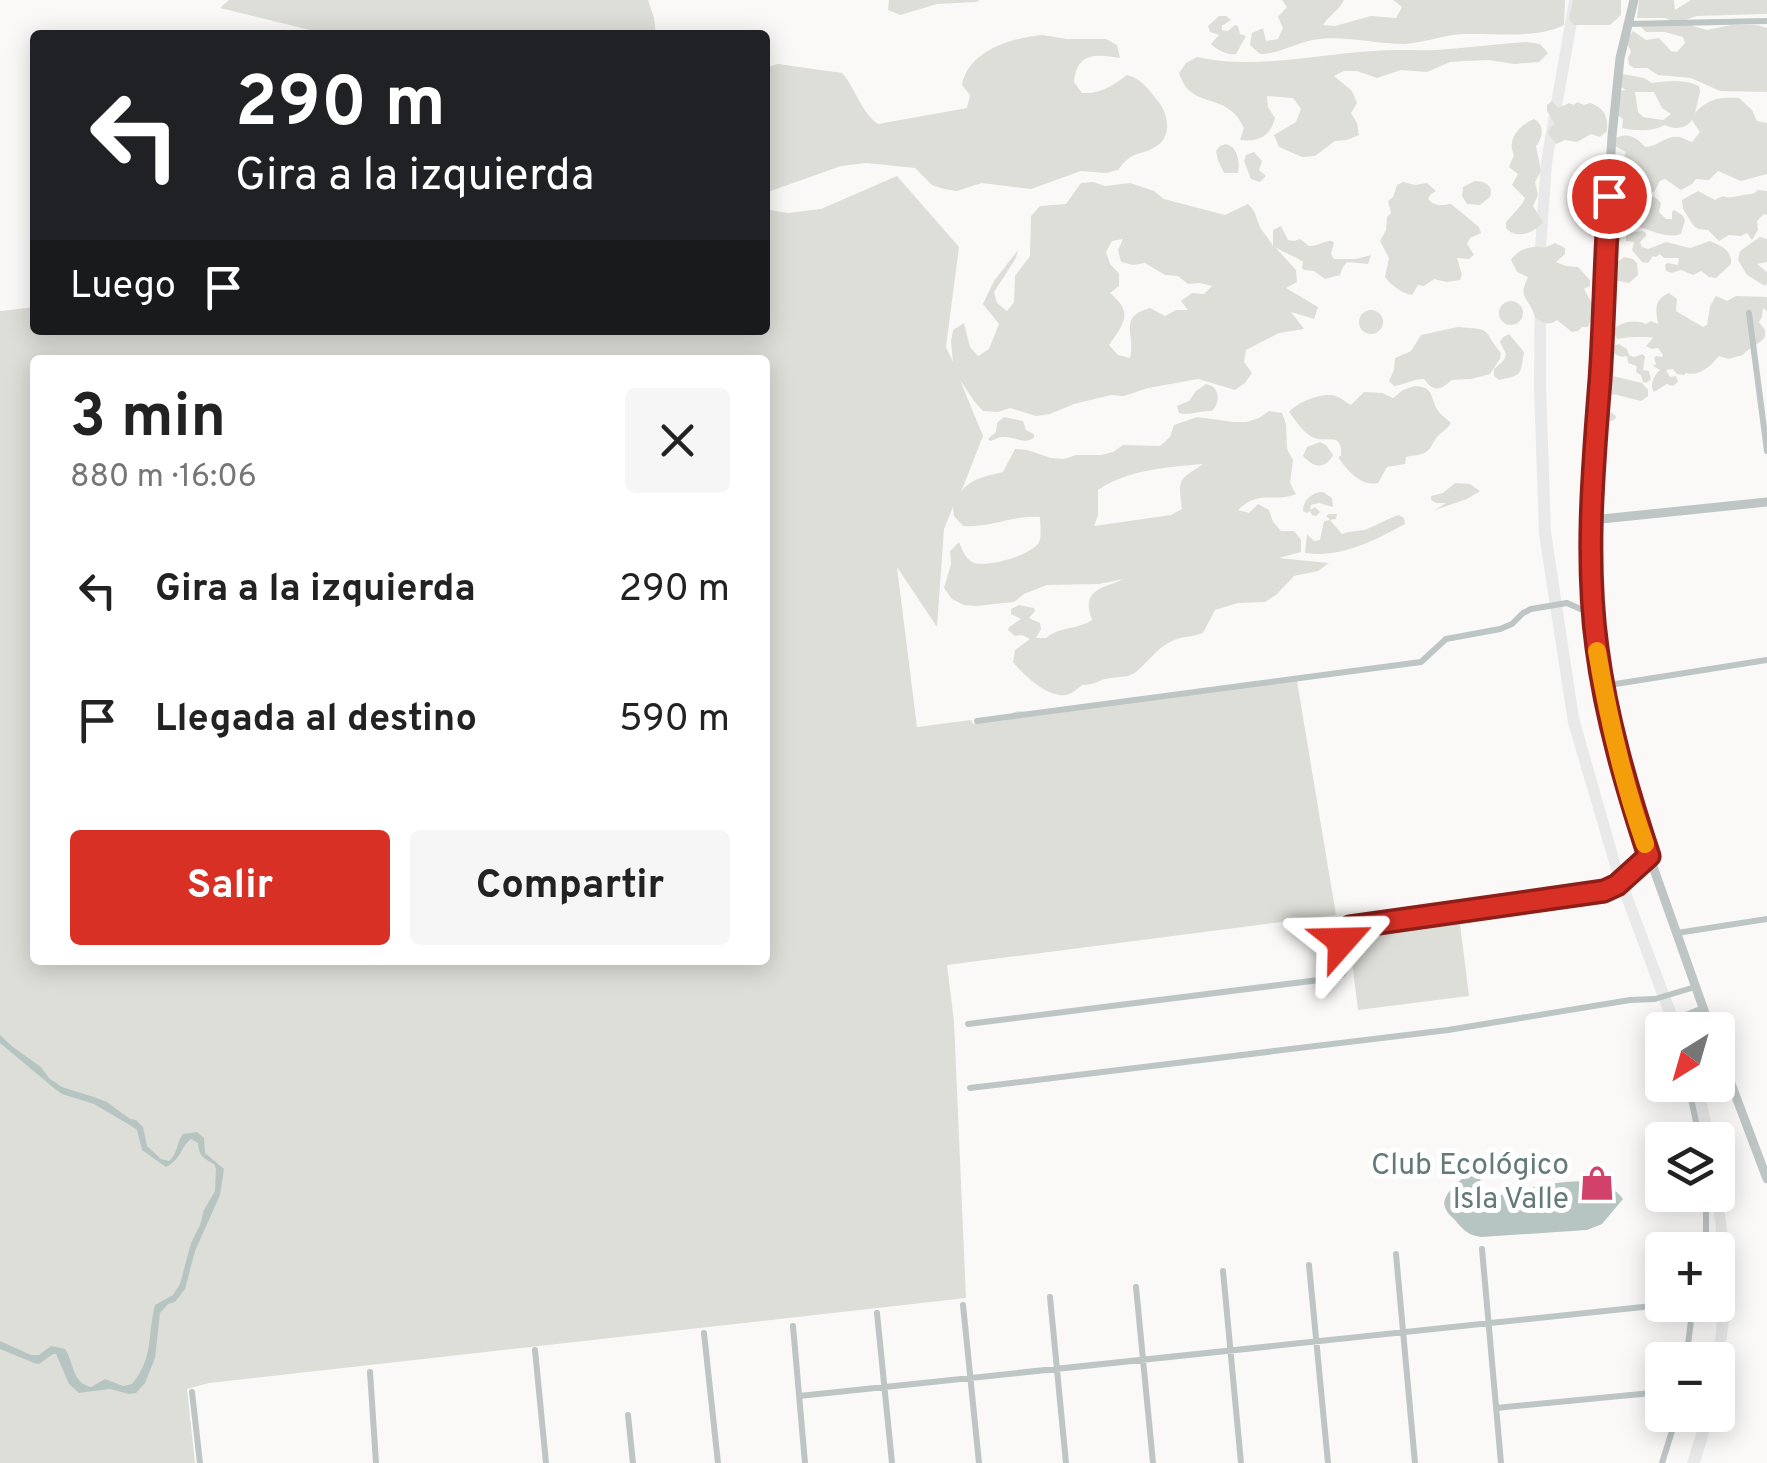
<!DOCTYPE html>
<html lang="es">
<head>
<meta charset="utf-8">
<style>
  body { margin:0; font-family:Overpass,sans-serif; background:#f6f6f6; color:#222; height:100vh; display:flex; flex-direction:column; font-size:38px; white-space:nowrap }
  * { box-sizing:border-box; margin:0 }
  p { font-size:32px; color:#767676 }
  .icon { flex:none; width:55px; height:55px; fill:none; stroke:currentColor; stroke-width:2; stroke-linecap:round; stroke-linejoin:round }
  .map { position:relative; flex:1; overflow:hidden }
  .drawer { position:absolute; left:30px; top:355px; width:740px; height:610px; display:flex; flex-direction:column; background:#fff; border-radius:10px; box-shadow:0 5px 25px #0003 }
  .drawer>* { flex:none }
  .hud { position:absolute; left:30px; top:30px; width:740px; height:305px; border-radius:10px; box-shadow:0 5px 25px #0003; background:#202124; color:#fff; overflow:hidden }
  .needle { width:65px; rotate:217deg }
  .tools { position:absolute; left:1645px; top:1012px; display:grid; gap:20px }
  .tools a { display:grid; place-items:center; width:90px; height:90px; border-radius:10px; background:#fff; box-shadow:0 5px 25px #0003; font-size:50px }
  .pin { position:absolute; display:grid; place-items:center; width:85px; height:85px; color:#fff; margin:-42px; border:5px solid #fff; border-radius:50%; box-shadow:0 2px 10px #0007 }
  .me { position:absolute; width:110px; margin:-55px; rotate:65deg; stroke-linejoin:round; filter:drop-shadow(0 0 8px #0008) }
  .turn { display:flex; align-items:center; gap:35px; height:210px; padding:0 40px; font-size:45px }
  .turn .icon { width:130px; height:130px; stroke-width:2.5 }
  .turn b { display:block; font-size:70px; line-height:85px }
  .then { display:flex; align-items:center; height:95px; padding:0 40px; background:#0003; gap:20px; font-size:38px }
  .round { display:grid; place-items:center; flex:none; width:105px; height:105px; border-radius:10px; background:#f6f6f6 }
  .head { display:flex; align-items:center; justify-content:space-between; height:170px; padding:0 40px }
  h1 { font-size:60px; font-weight:700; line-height:75px }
  .primary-button { display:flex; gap:20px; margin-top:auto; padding:20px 40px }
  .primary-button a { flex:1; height:115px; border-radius:10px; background:#d93025; color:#fff; font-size:40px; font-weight:700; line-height:115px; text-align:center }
  .primary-button a+a { background:#f6f6f6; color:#222 }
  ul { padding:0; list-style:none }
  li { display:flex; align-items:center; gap:30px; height:130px; padding:0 40px }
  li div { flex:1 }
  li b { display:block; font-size:38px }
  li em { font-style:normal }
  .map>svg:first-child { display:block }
  .built { fill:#e8e9e8 }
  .green { fill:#deded8; fill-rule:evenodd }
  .water { fill:#b7c5c2 }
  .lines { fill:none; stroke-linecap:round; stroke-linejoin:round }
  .minor { stroke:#bdc5c5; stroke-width:6 }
  .tertiary { stroke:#bdc5c5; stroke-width:9 }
  .route-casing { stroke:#8d1f18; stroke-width:25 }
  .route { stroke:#d93025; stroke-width:18 }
  .slow { stroke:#f59e0b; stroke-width:18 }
  .labels { text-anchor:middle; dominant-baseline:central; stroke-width:10; stroke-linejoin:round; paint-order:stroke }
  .poi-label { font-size:30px; fill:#637a78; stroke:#fff; text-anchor:end }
</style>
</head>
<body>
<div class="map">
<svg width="1767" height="1463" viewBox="0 0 1767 1463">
  <rect width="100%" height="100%" fill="#faf9f8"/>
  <path class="built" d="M1569,0H1581L1552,163L1546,249V386L1551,532L1579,718L1622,869L1683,1030H1670L1612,873L1568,723L1539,534L1534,387L1535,248L1541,161Z
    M1690,1085H1703L1715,1140H1703Z
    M1718,1156L1730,1255V1313L1718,1401V1360H1713L1718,1313L1719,1257L1712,1195H1718Z
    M1702,1415H1714L1708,1436L1700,1463H1687Z"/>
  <path class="green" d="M229,0H648L654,18L656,35H319L318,32L220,8Z
    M889,0H980L976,2L937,4L900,15L888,10Z
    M1282,0H1344C1339,11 1330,14 1323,25L1335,26L1371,16L1396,18L1402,7L1393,0H1565L1564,25C1537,39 1495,33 1465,34C1444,34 1425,43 1404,44C1376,44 1347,36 1319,39C1298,41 1281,54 1260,54L1250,45L1252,33L1263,28L1266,41L1278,39L1283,28L1278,17L1287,7Z
    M1573,0H1621V15L1610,25H1574L1569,19Z
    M1639,0H1674L1675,10L1691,0H1767V14L1697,16L1679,22L1707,30L1731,25H1757L1767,28V92L1720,91L1691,78L1658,75L1647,68H1634L1629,65L1628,58L1631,52L1626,41L1633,31L1646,40L1659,38L1671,51L1677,52L1685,43L1683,37L1665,32H1646L1641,27L1646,24L1674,22L1665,18H1637Z
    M1219,16H1226L1231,20L1222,26V30L1228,31L1235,25L1238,26L1240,34L1246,36L1236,54C1227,56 1216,49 1211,44L1219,35L1210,32L1208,26Z
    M1042,35L1067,39H1106L1117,45L1120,58C1096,54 1077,52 1074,82L1082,93C1101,94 1112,86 1127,75C1142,79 1148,89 1158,101C1167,112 1173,134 1158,145C1142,157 1134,148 1118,170L1106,173L1081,171L1031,189L982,183L957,191L944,189L932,185L915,168L866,163L841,166L765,193V68L778,64L842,73C856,89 861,112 878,124L967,108L970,95L962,85C968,51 1011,38 1042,35Z
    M1527,42L1540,44L1548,53L1539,62L1514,64L1489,60L1463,61L1450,62L1427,72L1401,70L1377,78L1357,71H1344L1334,76L1352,91L1357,103L1351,113L1357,123L1359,135L1347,140L1335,141L1315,156L1302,157L1279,147L1274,135L1296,122L1301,109L1293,98L1267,96L1268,107L1275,118C1270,137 1259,142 1240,140L1244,128C1226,89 1191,112 1179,73L1186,63L1197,57C1254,70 1316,54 1374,51C1394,49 1415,51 1435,50C1466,48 1497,44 1527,42Z
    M1622,74L1644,78L1652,83C1668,81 1683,79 1699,86L1700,92L1695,113C1709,98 1719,97 1739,98L1752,110L1757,121L1767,123V174L1741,181L1718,171L1709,180L1696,179L1692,184L1681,190L1665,179L1660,181L1654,192L1648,193L1635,188C1626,191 1621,194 1613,187L1614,168L1621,164L1626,152L1615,146L1613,140C1626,131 1637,137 1645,147C1658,147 1666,135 1679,137C1684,138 1688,141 1692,142L1700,132L1692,120C1686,129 1674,130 1665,125C1652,132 1636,131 1622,128L1623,119L1616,114L1619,91L1626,90L1621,87ZM1635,92H1654L1662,108L1671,114L1663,120L1643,117L1638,112Z
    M1552,101L1558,108L1569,103L1574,105L1577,102L1584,105L1590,103C1604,108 1608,115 1607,131L1600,137L1591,134L1577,142L1565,140L1556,144L1548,134L1550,128L1555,124L1547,111V105Z
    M1534,119C1545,125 1543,137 1536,146L1541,171L1535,182L1538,195L1533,206L1543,222C1535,233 1516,240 1506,228V222L1522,204L1525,198L1512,185L1518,174L1509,167L1514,155C1506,139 1520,125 1534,119Z
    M1226,144C1238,147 1240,162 1238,173H1224L1218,160L1216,151L1220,146Z
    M1254,152L1262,161L1259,170L1266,176L1260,182L1251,179L1244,161L1246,155Z
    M1595,167L1601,174V183L1597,187C1607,197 1603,203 1600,214L1594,217L1586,214L1587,206L1584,198L1591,187L1583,182L1580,176L1586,169L1591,170Z
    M897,176L959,247L946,347L953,362L951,342L953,330L964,323L970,347L978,356L989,349L999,324L983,304L994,281L1018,250L1016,258L994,292L997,303L1007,311L1014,302L1015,276L1030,256L1031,216L1040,206L1066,204L1081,183L1093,182L1105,186L1130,183L1154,191L1164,199L1225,215L1248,204C1255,211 1255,213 1258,222C1260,230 1269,238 1273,246V230L1281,226L1288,240L1294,241L1300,239L1309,246C1320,246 1324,240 1332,241L1334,243L1331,254L1334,259H1356L1371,255L1368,264L1347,262L1343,267L1340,275L1325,279L1314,271L1304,270L1302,268L1303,262C1293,255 1284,253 1275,247L1296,270L1297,282L1286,288L1318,307L1314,319L1291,312L1304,329L1279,333L1246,350L1244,362L1252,373L1245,383L1235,390L1198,379L1148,388L1124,396L1111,395L1074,404L1050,414L1036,416L1010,408L998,412L983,411L974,401L960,380L983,436L961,492C971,478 987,476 1003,472L1015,449L1027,450L1051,458L1064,459L1076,455H1101L1113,452L1123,445L1160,446L1170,437L1174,425L1197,417L1234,422H1246L1259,418L1269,411L1282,413L1286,424L1287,449L1293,460L1290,483L1296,494C1274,503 1258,489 1238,510L1249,513L1258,504L1269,510L1273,522L1281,531H1294L1301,540V552L1279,558L1329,563L1318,571L1294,576L1276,595L1265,602L1238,603L1215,610L1203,633C1193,637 1181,636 1172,641C1158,647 1147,663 1136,672C1126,679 1116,676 1105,679C1096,682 1092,685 1082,685C1076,690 1069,697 1060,695C1043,693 1024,675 1013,662L1015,650L1030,639L1022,635L1015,636L1008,630L1009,627L1021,619L1011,614V609L1019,605L1034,608L1035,611L1029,618L1040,623L1041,629L1036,638H1046C1060,626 1077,630 1092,620C1080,589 1104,588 1124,579L1099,584L1047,585L1024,594L1014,602L976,606L964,605L952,599L944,588L951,564L950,551L959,542C962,549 965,558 972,562C984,569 1033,555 1039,542C1042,535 1040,525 1040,517C1014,515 989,528 963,526L954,516L953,507L944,529L937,627L897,567L917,727L971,720L973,724L1006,720C1011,711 1018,710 1027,712L1297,681L1336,915L947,965L954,1021L966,1298L209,1383L187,1389L195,1463H0V311L35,307V330H765V209L788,213L821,209ZM1123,239L1118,250L1121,262L1133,265L1145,263L1165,275L1178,276L1188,284L1200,283L1212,286L1204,294L1192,293L1181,301L1188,310H1176L1165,316L1150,308C1117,317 1136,335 1130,358L1118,355L1109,345C1124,323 1134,313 1110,293L1119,286V273L1110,264L1106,252L1112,241ZM35,360H765V960H35ZM1203,464C1178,481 1178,478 1182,509L1171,515L1094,526L1098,515V490C1126,470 1169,467 1203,464Z
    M1475,181C1485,181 1494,186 1490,197L1480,205L1467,204L1462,196L1463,187Z
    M1403,182L1415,185L1427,183L1436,191L1431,194L1428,199C1435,207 1441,205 1451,204L1479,227L1481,233L1470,238L1467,244L1474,255L1469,259L1457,258L1462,275L1460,280L1447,282L1434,279L1424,286L1418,285L1412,295C1401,293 1391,285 1385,277L1389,258L1380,241L1386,230L1387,217L1391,213L1388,201L1393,197L1397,185Z
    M1758,190L1767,191V215L1764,214L1757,221L1758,230L1752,240L1747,233L1741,236L1729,235L1719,241L1708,230L1698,229L1693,225L1683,209L1682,200L1698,191L1715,200L1723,196C1731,200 1743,193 1753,194Z
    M1630,195L1636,198C1646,196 1653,193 1661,203L1659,212L1666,219H1672V212L1674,210L1682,215L1685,220L1681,234C1667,239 1651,230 1639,227L1630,207L1618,209V215L1632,223L1634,232L1643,231L1646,233V236L1640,242L1642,247L1648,249L1666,242L1690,248L1710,241C1722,246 1732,250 1731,264L1716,278L1709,277L1701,271L1693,275L1681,270L1672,273L1666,271L1665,265L1667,263L1678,265L1679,258H1664L1660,254L1656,257L1653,256L1648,263L1642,262L1632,250L1634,242L1626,241V235L1621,234V240L1614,250L1615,259L1619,261L1624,257L1633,259L1637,263L1638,275L1629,283L1619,281L1611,283V274L1606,266L1614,201L1618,196Z
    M1760,237L1767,239V262L1757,264L1767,272V283L1765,286L1747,275L1738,260L1740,251Z
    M1555,243L1565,248V254L1556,262L1566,266L1578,267L1590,280V286L1584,289L1595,309L1588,327H1582L1578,331L1572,332L1557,320C1549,326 1543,324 1535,317C1529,296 1517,300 1528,277L1517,272L1511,260C1517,250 1533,244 1544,248Z
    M1669,293L1677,299L1676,311L1703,327L1707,325L1710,306L1716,296L1727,301L1736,296L1767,297V311L1763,308L1762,317L1759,322L1765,330V337C1759,345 1749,347 1743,355L1728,359L1719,356C1710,366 1700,377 1686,373L1684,375L1677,374L1673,369L1666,370L1670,377L1676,376L1678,382L1673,386L1667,384L1654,392C1649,385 1654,375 1660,370L1653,366L1656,364L1654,358L1656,356L1662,357L1663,355L1658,348L1652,349L1646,346L1653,338C1649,336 1622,337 1617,339L1613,330C1620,322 1636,319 1646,324L1651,321L1658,324C1656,311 1653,300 1669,293Z
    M1499 313a12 12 0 1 1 24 0a12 12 0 1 1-24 0Z
    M1359 322a12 12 0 1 1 24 0a12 12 0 1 1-24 0Z
    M1458,327C1494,330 1481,328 1501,353L1500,359L1490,374L1471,379L1452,380C1440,390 1434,393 1424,379C1412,379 1404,385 1394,386L1389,381L1394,370L1395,358L1411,351L1421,335Z
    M1509,334L1524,352C1520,374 1524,375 1499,380L1494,376V369L1504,360L1506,354L1500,342L1503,337Z
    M1604,341L1611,347L1619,344L1627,349L1629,355L1634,357L1643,354L1645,357L1643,370L1649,371L1651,379L1646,383L1643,382L1641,375L1636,372L1637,366L1628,363L1627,356L1622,357L1614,354L1609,356L1603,354Z
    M1612,376L1642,383L1648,390V396L1641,401L1613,394L1606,398V409L1616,416L1615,419L1599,427L1604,377Z
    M1206,384C1220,386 1221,402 1212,411C1200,410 1191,416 1179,413L1177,406L1189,401L1196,391Z
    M1414,386C1431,387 1430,392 1435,405C1437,412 1445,418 1451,423C1448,428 1443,431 1439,435C1432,441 1432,451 1422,454C1417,456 1411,455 1406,457L1405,464L1387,467L1378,483C1361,487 1347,470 1338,457L1341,456C1343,430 1326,444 1312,437C1304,433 1295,420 1289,412C1298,402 1322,392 1336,396C1342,398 1346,403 1351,405L1364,392L1382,393L1393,398L1403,390Z
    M1004,417L1023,421L1026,430L1034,434V438C1022,445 1015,436 1003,437C998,437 995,440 990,441L988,439L996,432L997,423Z
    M1320,442L1326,445L1333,455C1325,470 1314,468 1303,456L1307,447Z
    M1455,483L1470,484L1480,491L1467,499L1435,510L1446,503H1436L1431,500V496L1443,493Z
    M1323,492L1332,498L1333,507L1319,503L1311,505L1310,510L1315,507L1320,512L1316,516L1312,515L1310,511L1307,513L1303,511C1303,500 1312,492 1323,492Z
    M1329,514H1337L1336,519L1330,520L1342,534C1350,530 1359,532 1367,529C1378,525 1388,518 1399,515L1404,518L1405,524C1374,541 1341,558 1305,553L1307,534L1314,541L1320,540L1324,521L1330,520L1326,516Z
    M1460,924L1469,996L1358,1010L1349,937Z"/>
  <path class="water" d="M0,1035L13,1047L41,1067L49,1078L62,1087L94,1097L107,1102L130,1119L136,1120L143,1127L147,1146L161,1159L169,1161C178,1154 176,1143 183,1134L197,1132L204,1138L205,1153L224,1169L220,1195L195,1251L185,1289L175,1302L168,1304L160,1313L155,1358L145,1383L136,1393L129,1394L110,1389L79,1393L69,1384L56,1354H53L39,1364L34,1363L0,1349V1341L31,1355H39L51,1346L65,1349C75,1364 71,1382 91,1387L105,1379L123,1386L132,1384C154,1357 147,1337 155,1305L173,1295L180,1284L191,1243L200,1225L204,1210L215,1191L216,1169L214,1164C203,1158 199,1156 198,1143L191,1139C181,1146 182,1159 166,1167L142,1150L137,1130L133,1127L94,1104L62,1094L55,1089L0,1043Z
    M1473,1171L1479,1174L1484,1194L1490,1198C1524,1190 1600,1164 1623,1199L1602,1224L1587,1230L1481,1237C1468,1235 1463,1230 1455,1220C1451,1216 1446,1212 1445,1207C1440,1195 1464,1176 1473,1171Z"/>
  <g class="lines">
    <path class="minor" d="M1628,24L1767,21
      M1749,313L1767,451
      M1603,686L1767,660
      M977,721L1421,662L1446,639L1500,629L1512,624L1523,613L1531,609L1567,603L1594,615
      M1677,933L1767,919
      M968,1024L1335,978L1343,974L1345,970L1342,941L1345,929L1350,927L1604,891L1617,885L1649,856
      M1668,1030L1666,1023L1703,1008
      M1688,1085L1700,1140
      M970,1088L1448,1030L1630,1000L1655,999L1695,987
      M1482,1249L1501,1463
      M1703,1250L1706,1233V1195
      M1396,1254L1415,1463
      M1309,1265L1328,1463
      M1223,1271L1241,1463
      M1136,1287L1153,1463
      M1050,1297L1066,1463
      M963,1305L979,1463
      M877,1313L892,1463
      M793,1326L805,1463
      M704,1333L718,1463
      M535,1350L546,1463
      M1686,1360L1693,1305
      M370,1372L376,1463
      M192,1392L200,1463
      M799,1396L1662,1305
      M1496,1408L1662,1392
      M628,1415L633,1463
      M1662,1463L1677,1415"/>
    <path class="tertiary" d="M1634,0L1620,58L1612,136L1602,300L1600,376L1594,448V615L1603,689L1634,813L1711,1030
      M1592,520L1767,502
      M1718,1049L1767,1179"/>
  </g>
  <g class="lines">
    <defs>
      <path id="route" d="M1342,941L1343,932L1350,927L1604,891L1617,885L1649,856C1627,789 1606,718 1597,648C1585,560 1593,468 1600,380C1604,319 1605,257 1609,196"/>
    </defs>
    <use href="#route" class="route-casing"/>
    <use href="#route" class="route"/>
    <path class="slow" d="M1597,651C1608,716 1623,782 1645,844"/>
  </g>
  <defs>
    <symbol id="shop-bare" viewBox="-9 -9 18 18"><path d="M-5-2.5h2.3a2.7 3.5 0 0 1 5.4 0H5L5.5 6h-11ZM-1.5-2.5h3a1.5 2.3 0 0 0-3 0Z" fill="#d14169" stroke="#fff" stroke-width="2.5" paint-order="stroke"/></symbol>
  </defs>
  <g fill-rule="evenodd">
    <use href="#shop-bare" x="1572" y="1158" width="50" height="50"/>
  </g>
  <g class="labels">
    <g class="poi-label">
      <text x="1569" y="1166">Club Ecológico<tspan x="1569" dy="34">Isla Valle</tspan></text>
    </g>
  </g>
</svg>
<div class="tools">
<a><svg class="needle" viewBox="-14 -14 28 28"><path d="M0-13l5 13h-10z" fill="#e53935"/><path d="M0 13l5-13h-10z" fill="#767676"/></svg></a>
<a><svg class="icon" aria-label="layers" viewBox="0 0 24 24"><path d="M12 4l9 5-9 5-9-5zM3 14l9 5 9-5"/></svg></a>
<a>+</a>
<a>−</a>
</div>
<div class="pin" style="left:1609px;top:196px;background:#d93025"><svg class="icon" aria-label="arrive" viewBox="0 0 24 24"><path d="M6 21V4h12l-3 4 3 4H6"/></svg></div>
<svg class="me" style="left:1342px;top:941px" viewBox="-20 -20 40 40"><path d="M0-17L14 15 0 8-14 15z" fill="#d93025" stroke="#fff" stroke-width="4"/></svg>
<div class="hud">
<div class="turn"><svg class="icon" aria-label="left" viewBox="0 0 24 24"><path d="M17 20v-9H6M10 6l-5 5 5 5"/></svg><div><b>290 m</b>Gira a la izquierda</div></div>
<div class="then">Luego<svg class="icon" aria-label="arrive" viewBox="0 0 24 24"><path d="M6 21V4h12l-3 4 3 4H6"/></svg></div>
</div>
<section class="drawer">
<div class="head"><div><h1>3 min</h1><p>880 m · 16:06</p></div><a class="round"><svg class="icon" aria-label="close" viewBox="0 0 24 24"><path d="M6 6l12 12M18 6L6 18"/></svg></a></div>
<ul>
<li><svg class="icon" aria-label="left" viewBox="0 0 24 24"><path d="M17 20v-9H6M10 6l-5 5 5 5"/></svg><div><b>Gira a la izquierda</b></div><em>290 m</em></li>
<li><svg class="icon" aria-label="arrive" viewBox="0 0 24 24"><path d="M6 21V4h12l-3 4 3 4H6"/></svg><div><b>Llegada al destino</b></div><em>590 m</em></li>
</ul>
<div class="primary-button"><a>Salir</a><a>Compartir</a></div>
</section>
</div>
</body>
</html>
